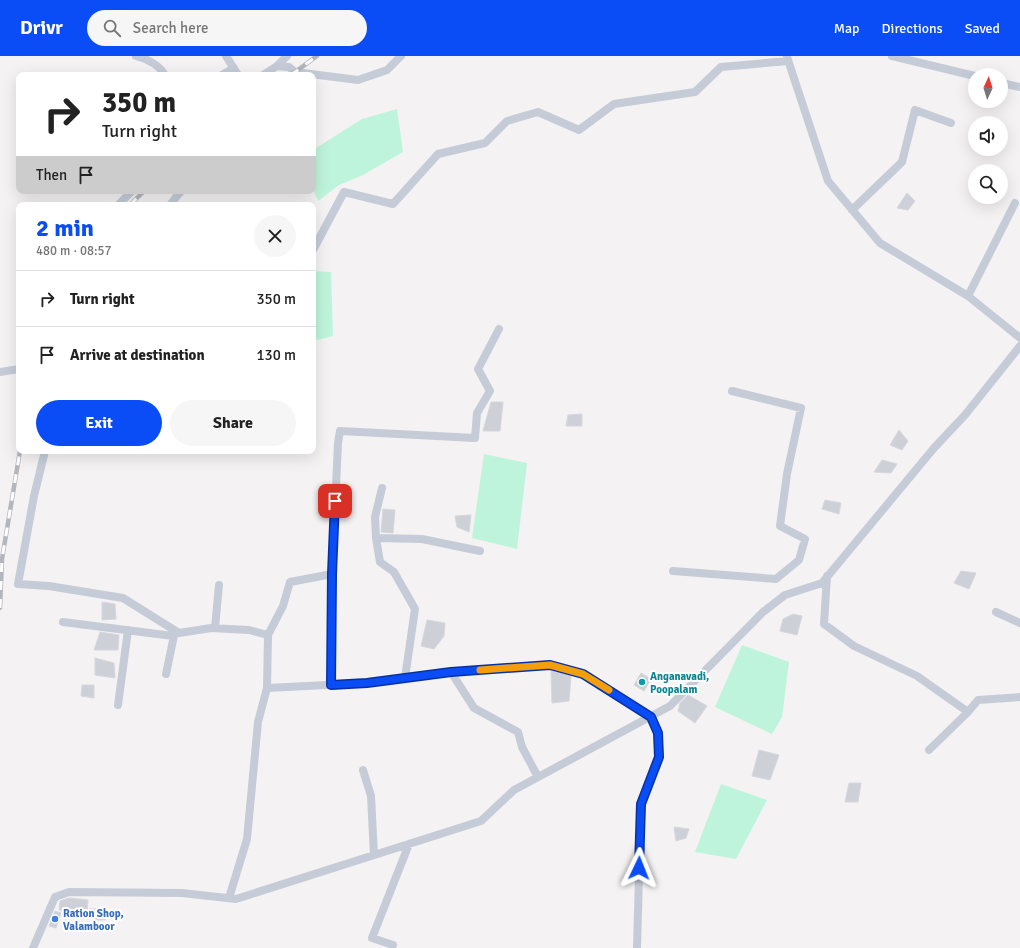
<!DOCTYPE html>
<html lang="en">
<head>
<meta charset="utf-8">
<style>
  body { margin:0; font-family:Signika,sans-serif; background:#f6f6f6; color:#222; height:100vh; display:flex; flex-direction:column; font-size:15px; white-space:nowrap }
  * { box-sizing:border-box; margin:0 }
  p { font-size:13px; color:#767676 }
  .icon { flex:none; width:22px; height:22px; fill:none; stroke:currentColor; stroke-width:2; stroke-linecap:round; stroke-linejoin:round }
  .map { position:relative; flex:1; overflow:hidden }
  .drawer { position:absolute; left:16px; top:146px; width:300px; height:252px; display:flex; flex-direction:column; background:#fff; border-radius:8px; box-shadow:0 4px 16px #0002 }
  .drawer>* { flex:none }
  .top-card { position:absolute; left:16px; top:16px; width:300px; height:122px; border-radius:8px; box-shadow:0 4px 16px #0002; background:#fff; color:#222; overflow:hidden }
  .needle { width:26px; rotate:4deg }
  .buttons { position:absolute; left:968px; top:12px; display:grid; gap:8px }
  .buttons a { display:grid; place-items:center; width:40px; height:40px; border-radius:50%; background:#fff; box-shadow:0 4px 16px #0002; font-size:20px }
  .pin { position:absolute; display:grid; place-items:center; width:34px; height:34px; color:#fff; margin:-17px; border-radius:8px; box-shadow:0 2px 6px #0006 }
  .me { position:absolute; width:44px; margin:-22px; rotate:2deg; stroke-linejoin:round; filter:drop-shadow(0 0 3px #0008) }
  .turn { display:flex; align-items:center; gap:14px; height:84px; padding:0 20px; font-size:18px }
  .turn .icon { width:52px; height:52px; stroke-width:2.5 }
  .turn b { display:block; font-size:28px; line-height:34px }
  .then { display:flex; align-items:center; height:38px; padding:0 20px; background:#0003; gap:8px; font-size:15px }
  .round { display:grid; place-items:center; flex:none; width:42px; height:42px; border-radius:21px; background:#f6f6f6 }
  .head { display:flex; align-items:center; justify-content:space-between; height:68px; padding:0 20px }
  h1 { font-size:24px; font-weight:800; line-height:30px; color:#0a4df7 }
  .action { display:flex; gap:8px; margin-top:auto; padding:8px 20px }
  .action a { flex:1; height:46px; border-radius:24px; background:#0a4df7; color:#fff; font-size:16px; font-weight:800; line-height:46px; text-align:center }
  .action a+a { background:#f6f6f6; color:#222 }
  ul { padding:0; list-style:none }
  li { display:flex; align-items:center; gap:12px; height:56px; padding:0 20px; border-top:1px solid #e0e0e0 }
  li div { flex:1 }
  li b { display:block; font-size:15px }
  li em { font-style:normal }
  header { display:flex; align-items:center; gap:24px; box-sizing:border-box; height:56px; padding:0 20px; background:#0a4df7; color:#fff }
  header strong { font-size:19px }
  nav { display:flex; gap:22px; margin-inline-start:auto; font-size:14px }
  .search { width:280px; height:36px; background:#f6f6f6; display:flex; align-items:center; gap:10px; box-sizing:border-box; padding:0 14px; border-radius:22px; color:#767676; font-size:15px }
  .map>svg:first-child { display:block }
  .green { fill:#bef4db }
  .building { fill:#ced0d8; stroke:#d6d7de }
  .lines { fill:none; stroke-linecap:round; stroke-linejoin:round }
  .street { stroke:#c5ccd8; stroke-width:8 }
  .rail-casing { stroke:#b4b6bd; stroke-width:4.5 }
  .rail { stroke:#fff; stroke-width:3; stroke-dasharray:9; stroke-linecap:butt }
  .route-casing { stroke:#0632a1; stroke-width:10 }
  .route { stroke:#0a4df7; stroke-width:7 }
  .slow { stroke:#f59e0b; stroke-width:7 }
  .culture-dot { fill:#0f9aa8; stroke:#fff; stroke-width:1.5 }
  .shop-dot { fill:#3f7fe0; stroke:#fff; stroke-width:1.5 }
  .labels { text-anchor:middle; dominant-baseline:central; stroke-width:4; stroke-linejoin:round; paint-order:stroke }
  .culture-label { font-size:11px; font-weight:bold; fill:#0d838f; stroke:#fff; text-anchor:start }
  .shop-label { font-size:11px; font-weight:bold; fill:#366cbe; stroke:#fff; text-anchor:start }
</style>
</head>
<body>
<header>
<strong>Drivr</strong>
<div class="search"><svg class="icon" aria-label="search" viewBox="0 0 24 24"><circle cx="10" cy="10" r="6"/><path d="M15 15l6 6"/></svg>Search here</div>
<nav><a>Map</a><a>Directions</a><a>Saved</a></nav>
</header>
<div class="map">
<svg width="1020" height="892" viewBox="0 0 1020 892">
  <rect width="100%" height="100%" fill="#f4f2f2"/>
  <path class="green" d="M397,53L403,96L363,119L339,129L318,145L313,133V94L362,63Z
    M313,215L331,216L333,280L313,285Z
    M484,398L527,407L517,493L472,482Z
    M742,589L789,606L782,661L772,678L715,651Z
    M721,728L767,744L736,803L695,796Z"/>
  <path class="building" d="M907,137L915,145L908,154L897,152Z
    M491,346H503L500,375H483Z
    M582,358V370H566L568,359Z
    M899,374L908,385L902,394L890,389Z
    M882,404L897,408L891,417L874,416Z
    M825,444L841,447L839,458L822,453Z
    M383,453L395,454L393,477L381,476Z
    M471,459L469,476L457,471L455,460Z
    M961,515L976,517L969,533L954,527Z
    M102,546L115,548L116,563L102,564Z
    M793,558L802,560L797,579L780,575L783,563Z
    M427,564L445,567L444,580L434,593L421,590Z
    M100,576L119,579L118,594H94Z
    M95,602L114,607L115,622L95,619Z
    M551,615L571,620L569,645L552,647Z
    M641,617L651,623L644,635L634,629Z
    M82,629H94V642L81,640Z
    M688,639L707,650L695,667L678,655L680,647Z
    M759,694L779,699L770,724L752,720Z
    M849,727H861L858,746H845Z
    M674,771L689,773L686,782L676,785Z
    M69,842L88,844L87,857L59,854L60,845Z
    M90,853H103L105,864H94Z
    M55,855L61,857L56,872L49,870Z"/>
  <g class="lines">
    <path class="street" d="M136,0C147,3 159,9 165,19
      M226,0L238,19
      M892,0L975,20
      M787,1L828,125L880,187L968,240L1020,282
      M277,10L289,11L295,16L358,24L387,14L401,0
      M222,19L234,12
      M263,19L277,10L287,0
      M1001,27L1020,31
      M118,149L132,135
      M170,149L181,135
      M852,154L902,106L915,54L951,67
      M313,194L344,136L393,148L438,98L485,87L507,65L538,56L579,74L614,48L695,36L721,11L788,5
      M968,240L1015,147
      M0,316L19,313
      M45,395L34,440L18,528L49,530L123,542L179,577L211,572L249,574L268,579
      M376,482L375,461L382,432
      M673,515L776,523L799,504L805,483L780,470L787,418L801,352L732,335
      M827,520L824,568L854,590L917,620L968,656L929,694
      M996,556L1020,567
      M63,566L173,580
      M215,572L219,529
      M451,616L474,652L518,676L522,691L538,721
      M166,618L175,575
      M405,622L415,553L394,516L380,506L376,482L422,483L480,495
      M331,629L332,518L338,387L340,375L475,382L477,357L490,335L478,313L499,273
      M267,632L367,627L451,616L550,609L583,618L651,661L658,677L659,701L641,748L637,892
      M118,649L128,574
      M968,656L978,644L1020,641
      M363,714L371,740L374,799
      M229,842L247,783L258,666L267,632L268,579L283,550L290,526L332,518
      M393,889L372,882L409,788
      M33,892L55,841L69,836L182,837L236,843L481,765L514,734L670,650L763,556L785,539L822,527L934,392L965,359L1020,290"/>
    <defs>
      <path id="rail" d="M291,19L317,0
        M130,149L144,135
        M0,552L2,503L20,395"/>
    </defs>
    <use href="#rail" class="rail-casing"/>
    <use href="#rail" class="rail"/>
  </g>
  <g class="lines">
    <defs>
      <path id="route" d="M335,445L332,518L331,629L367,627L451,616L550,609L583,618L651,661L658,677L659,701L641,748L639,812"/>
    </defs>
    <use href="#route" class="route-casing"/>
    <use href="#route" class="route"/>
    <path class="slow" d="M480,614L550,609L583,618L609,634"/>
  </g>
  <circle class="culture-dot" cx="642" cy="626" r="4"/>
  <circle class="shop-dot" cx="55" cy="863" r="4"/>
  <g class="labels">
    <g class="culture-label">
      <text x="650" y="620">Anganavadi,<tspan x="650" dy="13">Poopalam</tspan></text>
    </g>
    <g class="shop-label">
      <text x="63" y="857">Ration Shop,<tspan x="63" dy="13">Valamboor</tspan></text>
    </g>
  </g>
</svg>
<div class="buttons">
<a><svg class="needle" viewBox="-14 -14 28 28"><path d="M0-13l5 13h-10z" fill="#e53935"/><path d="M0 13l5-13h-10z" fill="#767676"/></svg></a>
<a><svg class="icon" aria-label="sound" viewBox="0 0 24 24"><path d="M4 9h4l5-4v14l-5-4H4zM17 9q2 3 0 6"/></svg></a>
<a><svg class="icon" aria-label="search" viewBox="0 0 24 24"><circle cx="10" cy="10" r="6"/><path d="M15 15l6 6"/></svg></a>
</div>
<div class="pin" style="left:335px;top:445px;background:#d93025"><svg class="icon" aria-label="arrive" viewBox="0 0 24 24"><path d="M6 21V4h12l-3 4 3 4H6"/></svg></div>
<svg class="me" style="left:639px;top:812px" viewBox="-20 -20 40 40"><path d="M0-17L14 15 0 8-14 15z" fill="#0a4df7" stroke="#fff" stroke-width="4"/></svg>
<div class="top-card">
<div class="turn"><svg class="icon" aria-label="right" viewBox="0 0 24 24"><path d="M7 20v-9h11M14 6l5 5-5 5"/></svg><div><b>350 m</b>Turn right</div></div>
<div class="then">Then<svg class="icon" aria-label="arrive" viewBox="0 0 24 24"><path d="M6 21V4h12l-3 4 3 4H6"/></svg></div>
</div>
<section class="drawer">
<div class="head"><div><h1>2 min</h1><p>480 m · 08:57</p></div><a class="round"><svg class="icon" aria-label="close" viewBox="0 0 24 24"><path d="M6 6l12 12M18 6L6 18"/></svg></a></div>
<ul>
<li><svg class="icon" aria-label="right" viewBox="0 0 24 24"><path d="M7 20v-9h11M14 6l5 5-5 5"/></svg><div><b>Turn right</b></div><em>350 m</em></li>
<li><svg class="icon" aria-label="arrive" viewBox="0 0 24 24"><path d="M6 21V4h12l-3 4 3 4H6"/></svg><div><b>Arrive at destination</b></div><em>130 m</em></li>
</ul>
<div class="action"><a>Exit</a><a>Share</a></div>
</section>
</div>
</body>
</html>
